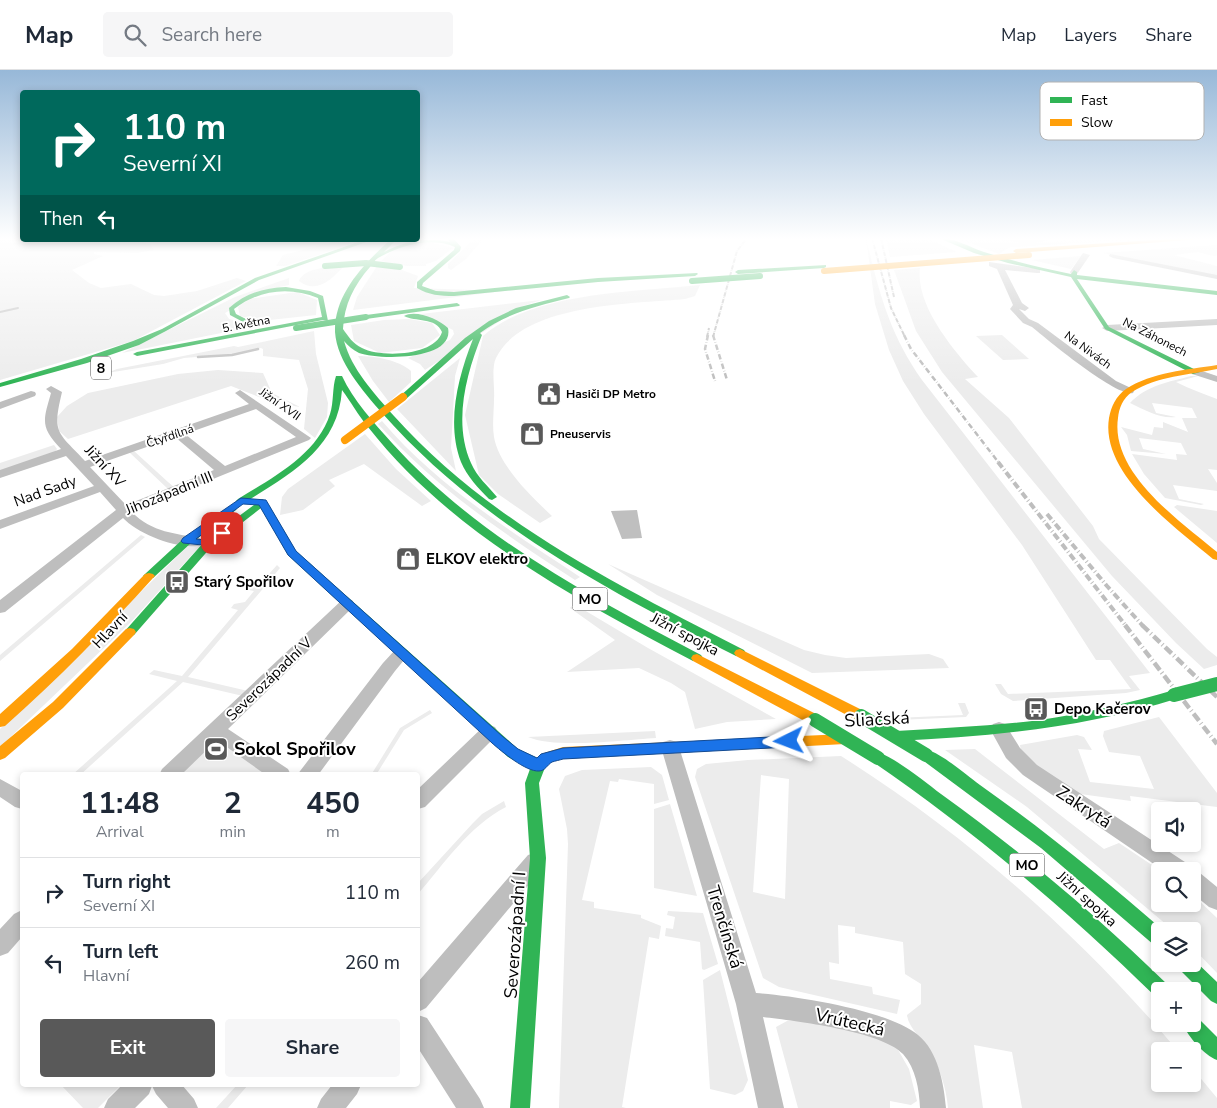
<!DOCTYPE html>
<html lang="en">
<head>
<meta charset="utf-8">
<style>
  body { margin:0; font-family:"Nunito Sans",sans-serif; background:#f6f6f7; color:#1f2937; height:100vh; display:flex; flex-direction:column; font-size:19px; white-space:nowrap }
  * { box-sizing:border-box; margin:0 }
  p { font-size:16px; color:#747a83 }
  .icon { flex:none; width:28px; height:28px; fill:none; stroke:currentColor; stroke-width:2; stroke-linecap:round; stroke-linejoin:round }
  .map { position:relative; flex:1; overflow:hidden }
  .side { position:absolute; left:20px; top:702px; width:400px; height:315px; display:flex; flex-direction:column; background:#fff; border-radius:5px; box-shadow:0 2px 8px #0003 }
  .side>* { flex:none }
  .banner { position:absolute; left:20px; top:20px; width:400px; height:152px; border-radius:5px; box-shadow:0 2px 8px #0003; background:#00695c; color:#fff; overflow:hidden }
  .fabs { position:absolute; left:1151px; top:732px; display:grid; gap:10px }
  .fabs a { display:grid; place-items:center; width:50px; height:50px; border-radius:5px; background:#fff; box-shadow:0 2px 8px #0003; font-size:25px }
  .pin { position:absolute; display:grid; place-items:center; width:42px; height:42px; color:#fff; margin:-21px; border-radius:10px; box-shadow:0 2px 8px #0006 }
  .me { position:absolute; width:55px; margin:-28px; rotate:267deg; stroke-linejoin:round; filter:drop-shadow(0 0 4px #0008) }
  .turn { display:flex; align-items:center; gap:18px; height:105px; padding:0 20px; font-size:22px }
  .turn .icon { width:65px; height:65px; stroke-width:2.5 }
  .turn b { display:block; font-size:35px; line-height:42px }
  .then { display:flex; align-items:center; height:48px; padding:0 20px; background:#0003; gap:10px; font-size:19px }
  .eta { display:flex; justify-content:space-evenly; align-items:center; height:85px; text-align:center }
  .eta b { font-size:30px; font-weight:700; line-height:35px }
  .button { display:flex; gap:10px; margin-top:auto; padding:10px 20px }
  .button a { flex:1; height:58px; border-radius:5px; background:#595959; color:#fff; font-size:20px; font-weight:700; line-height:58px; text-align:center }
  .button a+a { background:#f6f6f7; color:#1f2937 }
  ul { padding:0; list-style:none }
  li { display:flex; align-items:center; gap:15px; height:70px; padding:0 20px; border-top:1px solid #e0e1e3 }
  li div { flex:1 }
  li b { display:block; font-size:19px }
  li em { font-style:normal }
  header { display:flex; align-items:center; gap:30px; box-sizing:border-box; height:70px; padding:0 25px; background:#fff; border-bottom:1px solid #e0e1e3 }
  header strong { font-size:24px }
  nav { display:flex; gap:28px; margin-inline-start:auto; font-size:18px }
  .search { width:350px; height:45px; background:#f6f6f7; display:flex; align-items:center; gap:12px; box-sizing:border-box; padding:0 18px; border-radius:5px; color:#747a83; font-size:19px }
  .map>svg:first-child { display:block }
  .green { fill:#ececec; fill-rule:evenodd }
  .water { fill:#bfbfbf }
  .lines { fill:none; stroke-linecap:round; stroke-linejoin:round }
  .stream-far1 { stroke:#bfbfbf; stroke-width:2 }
  .stream { stroke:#bfbfbf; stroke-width:2.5 }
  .street { fill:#bebebe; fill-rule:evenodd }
  .fast { fill:#30b455; fill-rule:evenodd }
  .slow { fill:#ff9f0a; fill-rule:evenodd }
  .rail-far3 { stroke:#bebebe; stroke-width:2; stroke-dasharray:4.5 1 0.5 1; stroke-linecap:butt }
  .rail-far2 { stroke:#bebebe; stroke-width:2.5; stroke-dasharray:5.5 2 0.5 2; stroke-linecap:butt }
  .rail-far1 { stroke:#bebebe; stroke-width:4; stroke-dasharray:7 2.5 1 2.5; stroke-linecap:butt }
  .rail { stroke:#bebebe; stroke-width:4.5; stroke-dasharray:9 3 1 3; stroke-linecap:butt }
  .fast-bridge-far1 { stroke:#30b455; stroke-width:6 }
  .fast-bridge { stroke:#30b455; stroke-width:14 }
  .slow-bridge-far1 { stroke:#ff9f0a; stroke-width:6 }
  .slow-bridge { stroke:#ff9f0a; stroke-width:8 }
  .route { fill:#1a73e8; stroke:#114b97 }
  .labels { text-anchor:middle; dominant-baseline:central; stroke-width:4; stroke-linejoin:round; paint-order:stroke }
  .far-street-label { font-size:12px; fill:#000; stroke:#fff }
  .far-poi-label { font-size:12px; font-weight:bold; fill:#000; stroke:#fff; text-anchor:start }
  .shield { fill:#fff; stroke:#4c4c4c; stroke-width:1 }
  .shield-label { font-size:14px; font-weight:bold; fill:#000 }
  .street-label { font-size:15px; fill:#000; stroke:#fff }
  .poi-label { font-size:15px; font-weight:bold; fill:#000; stroke:#fff; text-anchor:start }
  .near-street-label { font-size:18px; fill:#000; stroke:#fff }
  .near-poi-label { font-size:18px; font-weight:bold; fill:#000; stroke:#fff; text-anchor:start }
  .key { fill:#fff; stroke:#b2b2b2; stroke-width:1 }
  .key-label { font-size:14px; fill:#000 }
</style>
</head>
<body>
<header>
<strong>Map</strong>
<div class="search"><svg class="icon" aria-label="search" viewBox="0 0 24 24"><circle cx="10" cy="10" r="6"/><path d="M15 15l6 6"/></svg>Search here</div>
<nav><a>Map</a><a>Layers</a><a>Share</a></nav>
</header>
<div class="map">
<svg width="1217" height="1038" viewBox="0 0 1217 1038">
  <rect width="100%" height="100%" fill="#fff"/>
  <path class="green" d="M0,168H22V170H127L150,174L154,180L137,183L94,182V184L103,186L72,200L89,213L101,218L131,214L154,225L164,226L197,221L237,208L246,211L133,271L0,310Z
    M475,168H484L466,189L451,200L448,198V194Z
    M866,168C879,222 889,263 922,310L1150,603L1129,606L1140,620L1126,623L1013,631L1001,624L995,614H1001L1008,624L1131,619L1110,590H1096L1022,475L924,344L903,311L889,280L875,234Z
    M886,168H926L957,182L890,187Z
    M957,168H1000L1024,172L1163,168L1010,177L999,184Z
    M341,170H363L285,196H276L283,185Z
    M426,171L453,178L436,191L426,194V196H407L381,191L394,179Z
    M1217,175V185L1215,186L1209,185L1212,182L1209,185L1198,182L1174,185L1217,196V206L1103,183Z
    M1081,186L1071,199L1032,190Z
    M344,196C333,208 317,225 299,211C304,197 331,197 344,196Z
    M377,196L402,200L418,206L414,218L504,221L353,240L357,227Z
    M920,198C915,235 954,281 978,307L965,309L1009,348L1093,456L1099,469L1207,579L1217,587V595L1204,599L1176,573L1112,506L942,302L916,261L894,200Z
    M289,208V215L269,219L225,243L229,249L256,256L122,283L235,227Z
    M700,215L695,226L685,229C633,234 523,233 496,288C491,298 495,318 494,329C494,341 492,355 494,367C499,396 532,427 552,446L540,453L498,424L479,405L465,345L483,266C532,222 636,222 700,215Z
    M297,222L317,230L316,245L260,251L240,246L238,237L248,229Z
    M541,230L523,236L425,300L420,294L408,288L450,270L454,264L453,260L421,244Z
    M409,249L432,253L440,265L422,278L380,283L354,271L351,255L384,250Z
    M314,261L316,284L328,333L327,347L315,368L304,359L308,319L299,290L263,286V279L261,278L235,284L184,288L163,294L107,303L117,299L234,276L238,277Z
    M1002,265L1029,289L1003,290L976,266Z
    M358,286C375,286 399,290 411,301V312L389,332L373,311Z
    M460,288L455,306L451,378L456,401L397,339Z
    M218,300L263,303L272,323L300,337L294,336L284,329L271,334L264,329L231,316L68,369L59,361L57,347L67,336L88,323L178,304Z
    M1191,306H1198L1176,312C1190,319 1204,324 1217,329V400L1208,399L1217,413V421L1173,415L1179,429L1204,434L1201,435L1165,428L1144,404L1132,384L1177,390L1176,384L1187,385L1181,373L1139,368L1143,379L1166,384L1131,381L1127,365L1121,357L1152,365L1154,357L1163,358V352L1188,362L1182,348H1197L1192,338L1152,333L1156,343L1176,347C1160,349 1145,340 1130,333C1147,315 1169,312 1191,306Z
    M382,351C437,416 510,460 580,507L575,510C504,464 435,417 378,354Z
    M365,364L396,399L431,431L422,436L364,394L329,410L335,416L303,440L280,445L282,427L288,419Z
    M54,375L57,379L54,383L0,402V393Z
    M134,381L168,412L174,417L168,419L129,382Z
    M1177,435L1217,441V473L1174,437Z
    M141,465L145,467L0,591V585Z
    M190,474L200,476L131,552L0,677V659Z
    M608,494L804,580L825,585L846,588L929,584L943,589L949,598L812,603L657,525Z
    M277,495L280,498L275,504L278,508L266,515L188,607L248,621L243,626L183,612L80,705H72L177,611L149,604L154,600L182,606L238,540L231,538L234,534L245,532L254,521L249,520L253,515L260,514Z
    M574,534L648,578L776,649L727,652L695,659L685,622L671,613L639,598L567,602L615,570L570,538Z
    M958,633H965L969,643L966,647L898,650L895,648L963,645Z
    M430,640L432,643L404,660L376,705H371L400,658Z
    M1159,647L1217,723V737L1130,726L1131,731L1073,723L1059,714L1021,682L1020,675L1077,665L1084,667L1092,680L1078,679L1090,712L1154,719L1140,686L1109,682L1103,666L1104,661Z
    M655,661L656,668C623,670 556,679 528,667Z
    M214,668L268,705H181Z
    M975,679L1104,779L1119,773L1161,801L1160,834H1192L1193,825L1217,848V903L1193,878L1192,861H1174L1027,737L945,680Z
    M841,686C968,766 1081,866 1178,981H1160V1014H1192L1193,999L1217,1028V1038H1022L1012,982L974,975L983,1038H948C946,1017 940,999 930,981C923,970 908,957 907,945L921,934V914L905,904L903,872L855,863V857L838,855L839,894L829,892L830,909L872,917L873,924L900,930L897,944L779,917L763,908L695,707L697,699L706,694L748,690ZM761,705L789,709L785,829L753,822Z
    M651,697L662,705L669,730L654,734V714L619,709L618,712L610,711L582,830L594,832V838L641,845V848L661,856L659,869L649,867L622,1037L626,1038H559L568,774L567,759L559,719L565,706L582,700Z
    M504,731L506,737C469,756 444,794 418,824V813L473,753L482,744Z
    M670,734L697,826L654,818V739Z
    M668,841L703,843L718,894L704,900L702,899L700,872L665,866L666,858L673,859L675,847L667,845Z
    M720,900L748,1010L743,1021L735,1025L710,1019L703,910Z
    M802,949L884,968L897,978L909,999L917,1031L911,1035L890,1031V1038H798L776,957L787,951Z
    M61,1015H121L98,1038H83Z
    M237,1015H248L228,1038H216Z"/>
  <path class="water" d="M637,440L642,468L622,469L611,441Z"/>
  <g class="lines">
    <path class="stream-far1" d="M274,171L277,170
      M0,242L18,238"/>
    <path class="stream" d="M198,287L232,285L258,279"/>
    <path class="street" d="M1003,168H1053C1042,174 1014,174 1003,168Z
      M1083,183L1090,185L1077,204H1071L1070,202Z
      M1110,184L1217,205V209L1113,188L1109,186Z
      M989,192L1040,199V203H1037L1005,200L1022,233L1029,238L1025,241L1019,239L1029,249L1038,253L1116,311L1133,319L1134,321L1133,323C1116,327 1048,270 1032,257L1023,253L1010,239L1013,235L997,199L989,196Z
      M1217,249V255L1107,261L1102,258L1107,255Z
      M1196,299L1217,306V312L1192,304L1191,302Z
      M51,316L62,322C52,364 57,361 85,391L249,334L235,323L240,320L311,368L309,370L132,442C152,463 176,463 202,469L204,472L202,475C180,481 138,464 123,448L5,542L0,543V530L116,440L100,422L0,459V450L94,416L66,386L0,408V400L61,379C40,357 43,351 51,323L46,319ZM256,339L296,367L225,396L185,364ZM175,367L214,400L126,435L90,397Z
      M31,321L35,322L36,324L35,326L0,339V332Z
      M347,529L352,530L355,534L352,538L228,659L288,699L291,705H266L217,670L181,705H159L162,699L342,530Z
      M401,578L407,580L409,584L395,601L318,705H297L383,593L395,580Z
      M999,652L1005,654L1020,678L1037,695L1188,794L1191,800L1200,803L1217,817V840L1209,837L1192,823V801H1164L1023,705L1006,688L990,659L993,654Z
      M489,655L495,657L498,662L495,667L425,737L418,739V719L483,657Z
      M670,670L677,672L679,677L756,923C796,926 888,940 918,965C938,981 944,1014 946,1038H920C919,1019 916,999 903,984C881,961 796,951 763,947L784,1038H758L736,934L661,677L663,672Z
      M0,709L22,721V739L15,737L0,727Z
      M535,783L542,785L545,792L542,799L426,938L418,942V912L528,785Z
      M22,840V867L8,883L0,886V859L14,844Z
      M418,945L427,948L480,1029L484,1038H456L418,978Z
      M122,1015H182L194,1029L198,1038H168L156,1024L152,1016L149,1024L135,1038H104L108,1029Z
      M332,1015H361L357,1024L346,1038H317L321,1029Z"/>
    <path class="fast" d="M447,168H453L461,177L460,181L423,213L422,216L436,221L454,222L598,208L697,203L698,204L695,206L598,212L454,226C441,226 428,225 417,218V212L454,180L455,177C431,166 399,176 378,188C375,190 372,194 370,197C354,215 344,235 343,259C348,266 353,274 362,278C381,288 435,286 442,262C436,247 415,252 404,246C415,239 439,249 448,258C455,291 378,290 359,283C353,280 348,276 344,271C352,300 374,323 394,346C489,452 619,516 744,580L746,583L744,586H736C606,519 480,454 382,343C363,321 337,292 335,262C334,224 364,194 390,170H396L384,182C405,171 428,166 450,172Z
      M939,168C955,168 969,177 984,182C1013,191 1041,198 1071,204L1074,200L1077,202V205L1217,221V225L1077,209L1109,257L1200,302L1193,304L1105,259L1071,207L1008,193L974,183Z
      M364,170H372L259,210L166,261L139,275L87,293L0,317V313L81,289L133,271L162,259L255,208Z
      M826,195V197L824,198L738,204L735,202L738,200Z
      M286,217L310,221L323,226L328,251L323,250L137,286L133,284L137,282L322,247L318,228C289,216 259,220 234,239L236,244L246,249L268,251L271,253L270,254L245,253L230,245L229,238C246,223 264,218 286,217Z
      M567,225L570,227L569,228C537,236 507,243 480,263L482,265C466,304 453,353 471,393C477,407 488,416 497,427L492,430L489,429C478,418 467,406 461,392C446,353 458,307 473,269L406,329L399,327L465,268L489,251L516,238Z
      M457,233L460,235L459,236L366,249L363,247L366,245Z
      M336,306H342C353,330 374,353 392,373C477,467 591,527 701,585L703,588L701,591H693C576,529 451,463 368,357C358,345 351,332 342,320C338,379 290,404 244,433H238L236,431L238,429C272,408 317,385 330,344C334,332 332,318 336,306Z
      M262,429L267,432L296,481L518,679L544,691L546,695L539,713L546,788L530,1038H510L530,788L525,713L530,699L508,687L288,485L261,438L212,476L134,565L130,566L124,562L204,472Z
      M232,435L237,438L236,440L191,473L153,508H145L143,506L145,504L183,469Z
      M1174,620L1179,622L1180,625L1179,628C1083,658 995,666 896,671L891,670L889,666L891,662L896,661C944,658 992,656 1040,650C1086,643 1130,633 1174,620Z
      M926,679C944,685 965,704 980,715C1044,760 1105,810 1164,861H1160V877L1154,875L1041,778L921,689L919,685L921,681Z
      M878,682C897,689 925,712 941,724C1022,782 1097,846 1168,915L1171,921H1160V929L1156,927C1068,841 975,762 873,692L871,688L873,684Z
      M1192,888L1217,912V934L1211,931L1180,900L1177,894H1192Z
      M1192,945L1198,948L1217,967V990C1204,985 1188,967 1183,954H1192Z"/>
    <path class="slow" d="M1184,168H1214L1016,183L1013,181L1016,179Z
      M1217,295V299C1189,305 1157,306 1132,322C1123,328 1119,338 1118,348C1110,403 1181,452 1217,482V490L1213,489C1176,458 1100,404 1109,348C1111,337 1116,326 1126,319C1152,302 1187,300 1217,295Z
      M149,503L153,504L155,506L153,508C106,560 57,610 5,656L0,657V644L72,579L145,504Z
      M130,558L134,559L136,562L134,565L63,638L5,688L0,690V676L53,632L126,559Z
      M740,579L866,642L868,646L866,650L861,651L856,650L736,586L734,583L736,580Z
      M697,584L820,646L822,650L820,654L815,655L810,654L693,591L691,588L693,585Z
      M845,664L850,665L852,669L850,673L845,674L563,689C559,690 553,691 550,693C543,698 543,702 534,699L532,695L541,684L563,677Z"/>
    <path class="rail-far3" d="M872,168L891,238L905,267
      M881,168L894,227
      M707,267L709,258
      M713,267L737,181L747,168"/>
    <path class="rail-far2" d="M708,265L705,279L715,311
      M713,265L727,310
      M904,265L911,279L999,393"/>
    <path class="rail-far1" d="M998,392L1126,556
      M1047,444L1107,516L1143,556"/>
    <path class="rail" d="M1125,555L1217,674
      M1142,555L1217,627"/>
    <path class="fast-bridge-far1" d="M325,196L366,193L400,197
      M692,211L760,206
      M296,258L366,247"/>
    <path class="fast-bridge" d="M1174,625L1217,614
      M861,646L926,685
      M815,650L878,688"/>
    <path class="slow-bridge-far1" d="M824,201L1029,185"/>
    <path class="slow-bridge" d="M345,370L403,327"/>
  </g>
  <linearGradient id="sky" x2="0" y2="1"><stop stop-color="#97b8d8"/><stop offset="0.54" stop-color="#fff"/><stop offset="1" stop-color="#fff" stop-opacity="0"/></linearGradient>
  <rect width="1217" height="313" fill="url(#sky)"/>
  <path class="route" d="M241,428L266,430L296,481L502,666L518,679L537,688L541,684L563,678L789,666L794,668L796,671L794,675L789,677L563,689C560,690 555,691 552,692C547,695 545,701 539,701C526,702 501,681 492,673L288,485L259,435L243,434L196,469L206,470L219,461H226L228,463L226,465L212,476L183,473L181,471L183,468Z"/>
  <defs>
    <symbol id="civic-square" viewBox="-11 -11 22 22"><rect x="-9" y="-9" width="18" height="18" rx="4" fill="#595959" stroke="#fff"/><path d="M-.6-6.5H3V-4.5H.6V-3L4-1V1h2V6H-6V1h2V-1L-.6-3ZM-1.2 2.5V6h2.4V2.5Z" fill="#fff"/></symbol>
    <symbol id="shop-square" viewBox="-11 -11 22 22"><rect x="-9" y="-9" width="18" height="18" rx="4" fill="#595959" stroke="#fff"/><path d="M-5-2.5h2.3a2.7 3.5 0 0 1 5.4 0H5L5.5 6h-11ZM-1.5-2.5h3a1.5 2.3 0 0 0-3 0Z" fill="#fff"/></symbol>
    <symbol id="bus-square" viewBox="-11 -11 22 22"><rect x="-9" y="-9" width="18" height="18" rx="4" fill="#595959" stroke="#fff"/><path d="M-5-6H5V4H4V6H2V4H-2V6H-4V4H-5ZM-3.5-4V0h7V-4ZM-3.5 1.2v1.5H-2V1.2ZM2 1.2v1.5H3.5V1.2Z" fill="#fff"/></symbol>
    <symbol id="stadium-square" viewBox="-11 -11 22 22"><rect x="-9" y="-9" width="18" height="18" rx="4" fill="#595959" stroke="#fff"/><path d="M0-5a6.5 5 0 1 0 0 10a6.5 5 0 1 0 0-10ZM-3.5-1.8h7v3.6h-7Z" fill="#fff"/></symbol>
  </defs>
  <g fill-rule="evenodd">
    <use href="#civic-square" x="535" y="310" width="28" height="28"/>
    <use href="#shop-square" x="518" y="350" width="28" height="28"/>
    <use href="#shop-square" x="394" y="475" width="28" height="28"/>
    <use href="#bus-square" x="163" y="498" width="28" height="28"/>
    <use href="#bus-square" x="1022" y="625" width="28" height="28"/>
    <use href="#stadium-square" x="202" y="665" width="28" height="28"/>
  </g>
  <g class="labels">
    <g class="far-street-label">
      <text transform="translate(246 254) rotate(-11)">5. května</text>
      <text transform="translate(1155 267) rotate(27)">Na Záhonech</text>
      <text transform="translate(1088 280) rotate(36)">Na Nivách</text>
      <text transform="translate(280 334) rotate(35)">Jižní XVII</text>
      <text transform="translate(170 366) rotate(-19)">Čtyřdílná</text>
    </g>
    <g class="far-poi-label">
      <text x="566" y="324">Hasiči DP Metro</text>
      <text x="550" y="364">Pneuservis</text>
    </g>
    <g class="shield">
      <rect x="91" y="286.5" width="20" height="23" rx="4"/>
      <rect x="572.5" y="517.5" width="35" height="23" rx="4"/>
      <rect x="1009.5" y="783.5" width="35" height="23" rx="4"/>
    </g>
    <g class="shield-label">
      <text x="101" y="298">8</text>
      <text x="590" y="529">MO</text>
      <text x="1027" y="795">MO</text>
    </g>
    <g class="street-label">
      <text transform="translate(105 396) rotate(47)">Jižní XV</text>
      <text transform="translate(45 421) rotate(-20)">Nad Sady</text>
      <text transform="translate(169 423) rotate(-22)">Jihozápadní III</text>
      <text transform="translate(110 560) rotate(-47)">Hlavní</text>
      <text transform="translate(685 564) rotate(28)">Jižní spojka</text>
      <text transform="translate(269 609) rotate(-44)">Severozápadní V</text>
      <text transform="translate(1087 829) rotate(42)">Jižní spojka</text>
    </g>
    <g class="poi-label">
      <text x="426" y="489">ELKOV elektro</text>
      <text x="194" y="512">Starý Spořilov</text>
      <text x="1054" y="639">Depo Kačerov</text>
    </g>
    <g class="near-street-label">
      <text transform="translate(877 649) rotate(-3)">Sliačská</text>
      <text transform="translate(1084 737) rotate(33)">Zakrytá</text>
      <text transform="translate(725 857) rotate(73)">Trenčínská</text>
      <text transform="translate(515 865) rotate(-86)">Severozápadní I</text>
      <text transform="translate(850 952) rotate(13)">Vrútecká</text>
    </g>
    <g class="near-poi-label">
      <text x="234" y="679">Sokol Spořilov</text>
    </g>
  </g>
  <rect x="1040" y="12" width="164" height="58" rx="8" class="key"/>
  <rect x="1050" y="27" width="22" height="6" fill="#30b455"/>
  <rect x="1050" y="49" width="22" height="7" fill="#ff9f0a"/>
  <g class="key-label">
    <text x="1081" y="35">Fast</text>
    <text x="1081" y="57">Slow</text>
  </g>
</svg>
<div class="fabs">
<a><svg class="icon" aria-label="sound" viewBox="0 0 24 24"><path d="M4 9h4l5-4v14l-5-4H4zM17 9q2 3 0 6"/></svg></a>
<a><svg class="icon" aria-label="search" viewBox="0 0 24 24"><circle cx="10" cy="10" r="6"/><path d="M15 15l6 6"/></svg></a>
<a><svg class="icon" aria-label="layers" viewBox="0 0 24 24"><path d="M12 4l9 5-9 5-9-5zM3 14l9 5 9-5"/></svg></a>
<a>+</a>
<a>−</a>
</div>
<div class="pin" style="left:222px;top:463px;background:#d93025"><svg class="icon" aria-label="arrive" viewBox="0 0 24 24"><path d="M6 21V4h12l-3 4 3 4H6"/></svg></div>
<svg class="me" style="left:789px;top:671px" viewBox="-20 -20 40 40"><path d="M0-17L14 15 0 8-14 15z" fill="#1a73e8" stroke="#fff" stroke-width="4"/></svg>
<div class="banner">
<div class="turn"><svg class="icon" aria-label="right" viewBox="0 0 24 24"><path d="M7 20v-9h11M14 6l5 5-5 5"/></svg><div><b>110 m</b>Severní XI</div></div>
<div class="then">Then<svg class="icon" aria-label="left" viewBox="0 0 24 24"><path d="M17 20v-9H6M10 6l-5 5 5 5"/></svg></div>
</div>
<section class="side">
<div class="eta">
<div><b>11:48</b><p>Arrival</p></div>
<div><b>2</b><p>min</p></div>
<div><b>450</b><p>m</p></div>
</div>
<ul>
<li><svg class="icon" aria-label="right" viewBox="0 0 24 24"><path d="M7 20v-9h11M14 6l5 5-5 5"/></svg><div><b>Turn right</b><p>Severní XI</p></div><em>110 m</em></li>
<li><svg class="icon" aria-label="left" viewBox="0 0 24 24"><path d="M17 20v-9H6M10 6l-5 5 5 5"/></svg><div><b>Turn left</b><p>Hlavní</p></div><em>260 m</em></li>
</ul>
<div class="button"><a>Exit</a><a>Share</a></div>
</section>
</div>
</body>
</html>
